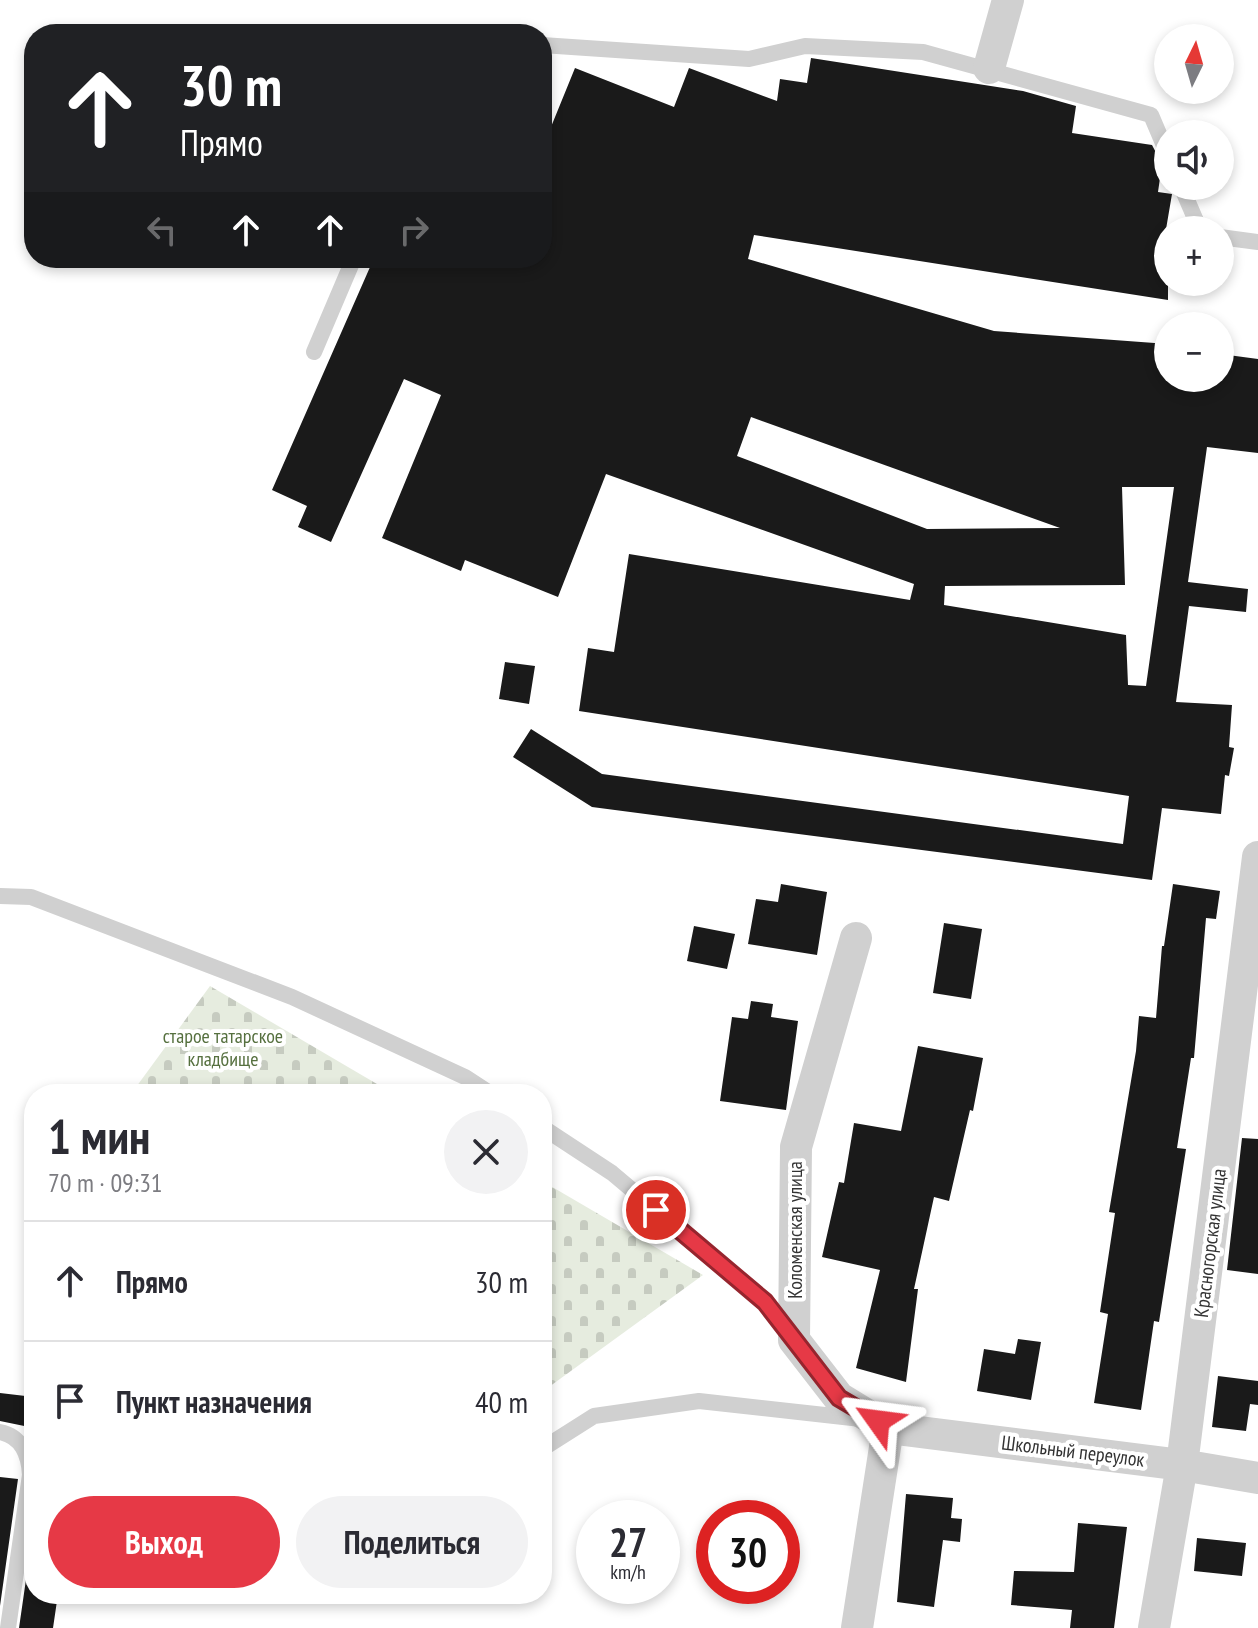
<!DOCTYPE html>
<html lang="ru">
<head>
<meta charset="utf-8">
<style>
  body { margin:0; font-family:"PT Sans Narrow",sans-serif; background:#f2f2f3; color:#2b2b33; height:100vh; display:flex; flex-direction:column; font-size:30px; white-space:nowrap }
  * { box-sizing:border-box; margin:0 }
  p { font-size:26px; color:#7c7c81 }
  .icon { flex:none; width:44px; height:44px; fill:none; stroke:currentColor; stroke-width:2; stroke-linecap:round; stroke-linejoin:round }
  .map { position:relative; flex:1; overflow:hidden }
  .sheet { position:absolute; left:24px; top:1084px; width:528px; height:520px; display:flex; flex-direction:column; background:#fff; border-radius:32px; box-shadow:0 4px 12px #0003 }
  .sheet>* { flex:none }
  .top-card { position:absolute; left:24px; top:24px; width:528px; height:244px; border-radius:32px; box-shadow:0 4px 12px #0003; background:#202124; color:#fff; overflow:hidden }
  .needle { width:52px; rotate:5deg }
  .controls { position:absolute; left:1154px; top:24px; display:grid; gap:16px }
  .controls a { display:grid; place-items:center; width:80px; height:80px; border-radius:50%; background:#fff; box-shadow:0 4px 12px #0003; font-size:40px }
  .speed { position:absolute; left:576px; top:1500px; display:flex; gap:16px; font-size:40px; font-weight:700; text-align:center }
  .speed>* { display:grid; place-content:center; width:104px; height:104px; border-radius:50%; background:#fff; box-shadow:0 4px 12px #0003; line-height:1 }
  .speed small { font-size:20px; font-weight:400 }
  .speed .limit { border:12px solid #d22; background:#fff; color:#111 }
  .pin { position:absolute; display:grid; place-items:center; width:68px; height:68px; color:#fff; margin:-34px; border:4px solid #fff; border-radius:50%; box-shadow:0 2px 8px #0007 }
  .me { position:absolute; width:88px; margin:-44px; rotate:301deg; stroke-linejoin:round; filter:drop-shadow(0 0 6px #0008) }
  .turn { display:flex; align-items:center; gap:28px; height:168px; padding:0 24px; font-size:36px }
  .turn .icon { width:104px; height:104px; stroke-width:2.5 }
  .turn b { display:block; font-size:56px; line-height:68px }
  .lanes { display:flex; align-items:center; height:76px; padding:0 24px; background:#0003; justify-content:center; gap:40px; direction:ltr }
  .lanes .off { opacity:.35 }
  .round { display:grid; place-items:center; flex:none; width:84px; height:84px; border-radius:42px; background:#f2f2f3 }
  .headline { display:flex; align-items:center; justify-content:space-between; height:136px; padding:0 24px }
  h1 { font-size:48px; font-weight:600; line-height:60px }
  .primary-button { display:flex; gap:16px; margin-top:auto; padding:16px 24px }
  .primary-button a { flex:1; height:92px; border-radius:48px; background:#e63946; color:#fff; font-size:32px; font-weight:600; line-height:92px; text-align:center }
  .primary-button a+a { background:#f2f2f3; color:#2b2b33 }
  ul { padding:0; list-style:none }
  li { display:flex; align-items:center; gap:24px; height:120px; padding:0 24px; border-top:2px solid #e1e1e2 }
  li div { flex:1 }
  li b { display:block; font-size:30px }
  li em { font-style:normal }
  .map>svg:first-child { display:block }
  .cemetery { fill:url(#cemetery-stones) }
  .building { fill:#1a1a1a; fill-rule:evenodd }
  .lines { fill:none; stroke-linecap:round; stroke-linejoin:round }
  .lane { stroke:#d0d0d0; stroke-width:16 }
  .street { stroke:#d0d0d0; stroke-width:32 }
  .route-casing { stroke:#96252e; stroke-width:20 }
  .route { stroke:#e63946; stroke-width:14 }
  .labels { text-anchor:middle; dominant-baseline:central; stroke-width:8; stroke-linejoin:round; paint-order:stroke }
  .park-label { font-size:20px; fill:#56703f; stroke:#fff }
  .street-label { font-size:20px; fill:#333; stroke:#fff }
</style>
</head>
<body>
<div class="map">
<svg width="1258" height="1628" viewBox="0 0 1258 1628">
  <defs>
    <pattern id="cemetery-stones" width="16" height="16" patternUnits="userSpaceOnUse" patternTransform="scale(2)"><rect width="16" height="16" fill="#e6ecdf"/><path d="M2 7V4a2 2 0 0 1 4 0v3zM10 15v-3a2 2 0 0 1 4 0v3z" fill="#c6cbc0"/></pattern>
  </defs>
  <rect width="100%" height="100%" fill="#fff"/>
  <path class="cemetery" d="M210,986L394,1094H131Z
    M542,1181L703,1275L542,1392Z"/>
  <path class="building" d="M811,58L1023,91L1076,106L1072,133L1152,145L1162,164L1158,192L1172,194L1164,241L1168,242V300L754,235L748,259L994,331L1168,344V378H1220V366H1227L1228,355L1258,359V453L1207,447L1188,582L1248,589L1246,612L1189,606L1176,702L1232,705L1229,747L1234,748L1229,776L1225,775L1221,814L1162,808L1152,880L592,807L513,757L531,729L602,774L1123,844L1129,796L579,711L588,648L614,652L629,554L910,600L914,584L606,474L558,597L465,560L461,571L382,538L441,395L404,379L331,542L298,527L307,506L272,490L374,258H542V149L575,68L674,107L689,68L777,101L780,79L807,83ZM751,417L1060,528L927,529L737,456ZM1122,487H1174L1146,686L1128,685L1126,635L944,605L945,586L1125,585Z
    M505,662L535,666L529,704L499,699Z
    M781,884L827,892L817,955L748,944L756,899L778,902Z
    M1173,884L1220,891L1216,919L1206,918L1194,1058H1191L1177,1148L1186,1149L1159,1322L1154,1321L1141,1410L1094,1403L1108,1314L1100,1312L1115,1213L1109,1212L1136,1051L1139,1016L1156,1018L1162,946H1164Z
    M944,923L982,929L971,999L933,993Z
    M694,926L735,934L727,969L687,961Z
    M751,1001L773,1004L771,1017L798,1021L786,1110L720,1101L732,1017L748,1019Z
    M918,1046L983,1058L973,1111L970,1110L949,1201L934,1197L914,1289H918L906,1382L856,1368L880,1270L822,1257L839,1182L844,1183L854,1123L901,1131Z
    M1242,1138L1258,1139V1274L1227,1270Z
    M1018,1339L1041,1342L1031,1400L977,1391L984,1349L1015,1354Z
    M1218,1376L1258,1381V1405L1250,1404L1246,1431L1212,1427Z
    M0,1393L34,1397V1428L0,1421Z
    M0,1477L18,1479L0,1606Z
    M906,1494L953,1498L951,1518L962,1519L960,1542L943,1540L934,1607L897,1602Z
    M1078,1523L1127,1527L1114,1628H1070L1072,1610L1011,1605L1014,1571L1074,1572Z
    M34,1524V1594H58L53,1628H19Z
    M1197,1538L1246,1543L1242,1576L1194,1571Z"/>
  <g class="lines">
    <path class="lane" d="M542,45L749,59L805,46L923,52L1151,115L1168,155
      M1181,186L1200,230
      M1220,237L1258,242
      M314,352L354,258
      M0,896L31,897L292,997L465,1077L491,1094
      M542,1127L612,1173L765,1302L791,1336
      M0,1432C21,1436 29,1455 30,1475L8,1628
      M542,1449L594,1416L699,1401L861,1419"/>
    <path class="street" d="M989,68L1008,0
      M856,938L796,1147L794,1340L839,1398L888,1428L1182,1465L1258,1478
      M857,1628L888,1428
      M1154,1628L1182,1465L1258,857"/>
  </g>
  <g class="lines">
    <defs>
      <path id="route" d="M656,1210L765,1302L839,1398L878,1421"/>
    </defs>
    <use href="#route" class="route-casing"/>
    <use href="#route" class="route"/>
  </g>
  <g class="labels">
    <g class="park-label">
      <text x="223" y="1036">старое татарское<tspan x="223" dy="23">кладбище</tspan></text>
    </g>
    <g class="street-label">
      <text transform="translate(795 1230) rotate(-90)">Коломенская улица</text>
      <text transform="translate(1210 1243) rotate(-83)">Красногорская улица</text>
      <text transform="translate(1073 1451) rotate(7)">Школьный переулок</text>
    </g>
  </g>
</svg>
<div class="controls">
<a><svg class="needle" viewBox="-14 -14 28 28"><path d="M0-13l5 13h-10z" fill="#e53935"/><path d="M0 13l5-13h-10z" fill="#7c7c81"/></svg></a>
<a><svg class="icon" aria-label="sound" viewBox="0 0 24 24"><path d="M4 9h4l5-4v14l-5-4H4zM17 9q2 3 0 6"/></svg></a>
<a>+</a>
<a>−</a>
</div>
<div class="speed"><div>27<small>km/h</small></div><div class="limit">30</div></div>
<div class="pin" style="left:656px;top:1210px;background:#d93025"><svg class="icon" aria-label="arrive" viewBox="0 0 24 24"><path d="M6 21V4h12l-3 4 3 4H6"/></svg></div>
<svg class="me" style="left:878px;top:1421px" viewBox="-20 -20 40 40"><path d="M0-17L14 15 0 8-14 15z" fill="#e63946" stroke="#fff" stroke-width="4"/></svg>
<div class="top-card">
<div class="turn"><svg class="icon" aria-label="ahead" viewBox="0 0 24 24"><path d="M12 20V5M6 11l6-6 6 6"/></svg><div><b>30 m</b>Прямо</div></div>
<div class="lanes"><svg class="icon off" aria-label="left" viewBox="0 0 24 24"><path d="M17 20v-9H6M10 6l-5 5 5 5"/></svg><svg class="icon" aria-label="ahead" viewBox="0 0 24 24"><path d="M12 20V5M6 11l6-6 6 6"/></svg><svg class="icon" aria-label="ahead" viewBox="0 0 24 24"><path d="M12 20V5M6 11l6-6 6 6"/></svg><svg class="icon off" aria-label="right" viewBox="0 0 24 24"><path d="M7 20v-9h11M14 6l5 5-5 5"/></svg></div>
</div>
<section class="sheet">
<div class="headline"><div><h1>1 мин</h1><p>70 m · 09:31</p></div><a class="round"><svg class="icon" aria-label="close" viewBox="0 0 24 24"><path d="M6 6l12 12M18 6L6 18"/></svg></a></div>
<ul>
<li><svg class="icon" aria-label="ahead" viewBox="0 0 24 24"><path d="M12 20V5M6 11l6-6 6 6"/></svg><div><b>Прямо</b></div><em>30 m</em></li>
<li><svg class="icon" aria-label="arrive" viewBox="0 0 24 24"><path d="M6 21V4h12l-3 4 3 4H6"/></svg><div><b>Пункт назначения</b></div><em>40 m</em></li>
</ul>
<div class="primary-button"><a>Выход</a><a>Поделиться</a></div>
</section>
</div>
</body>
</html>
